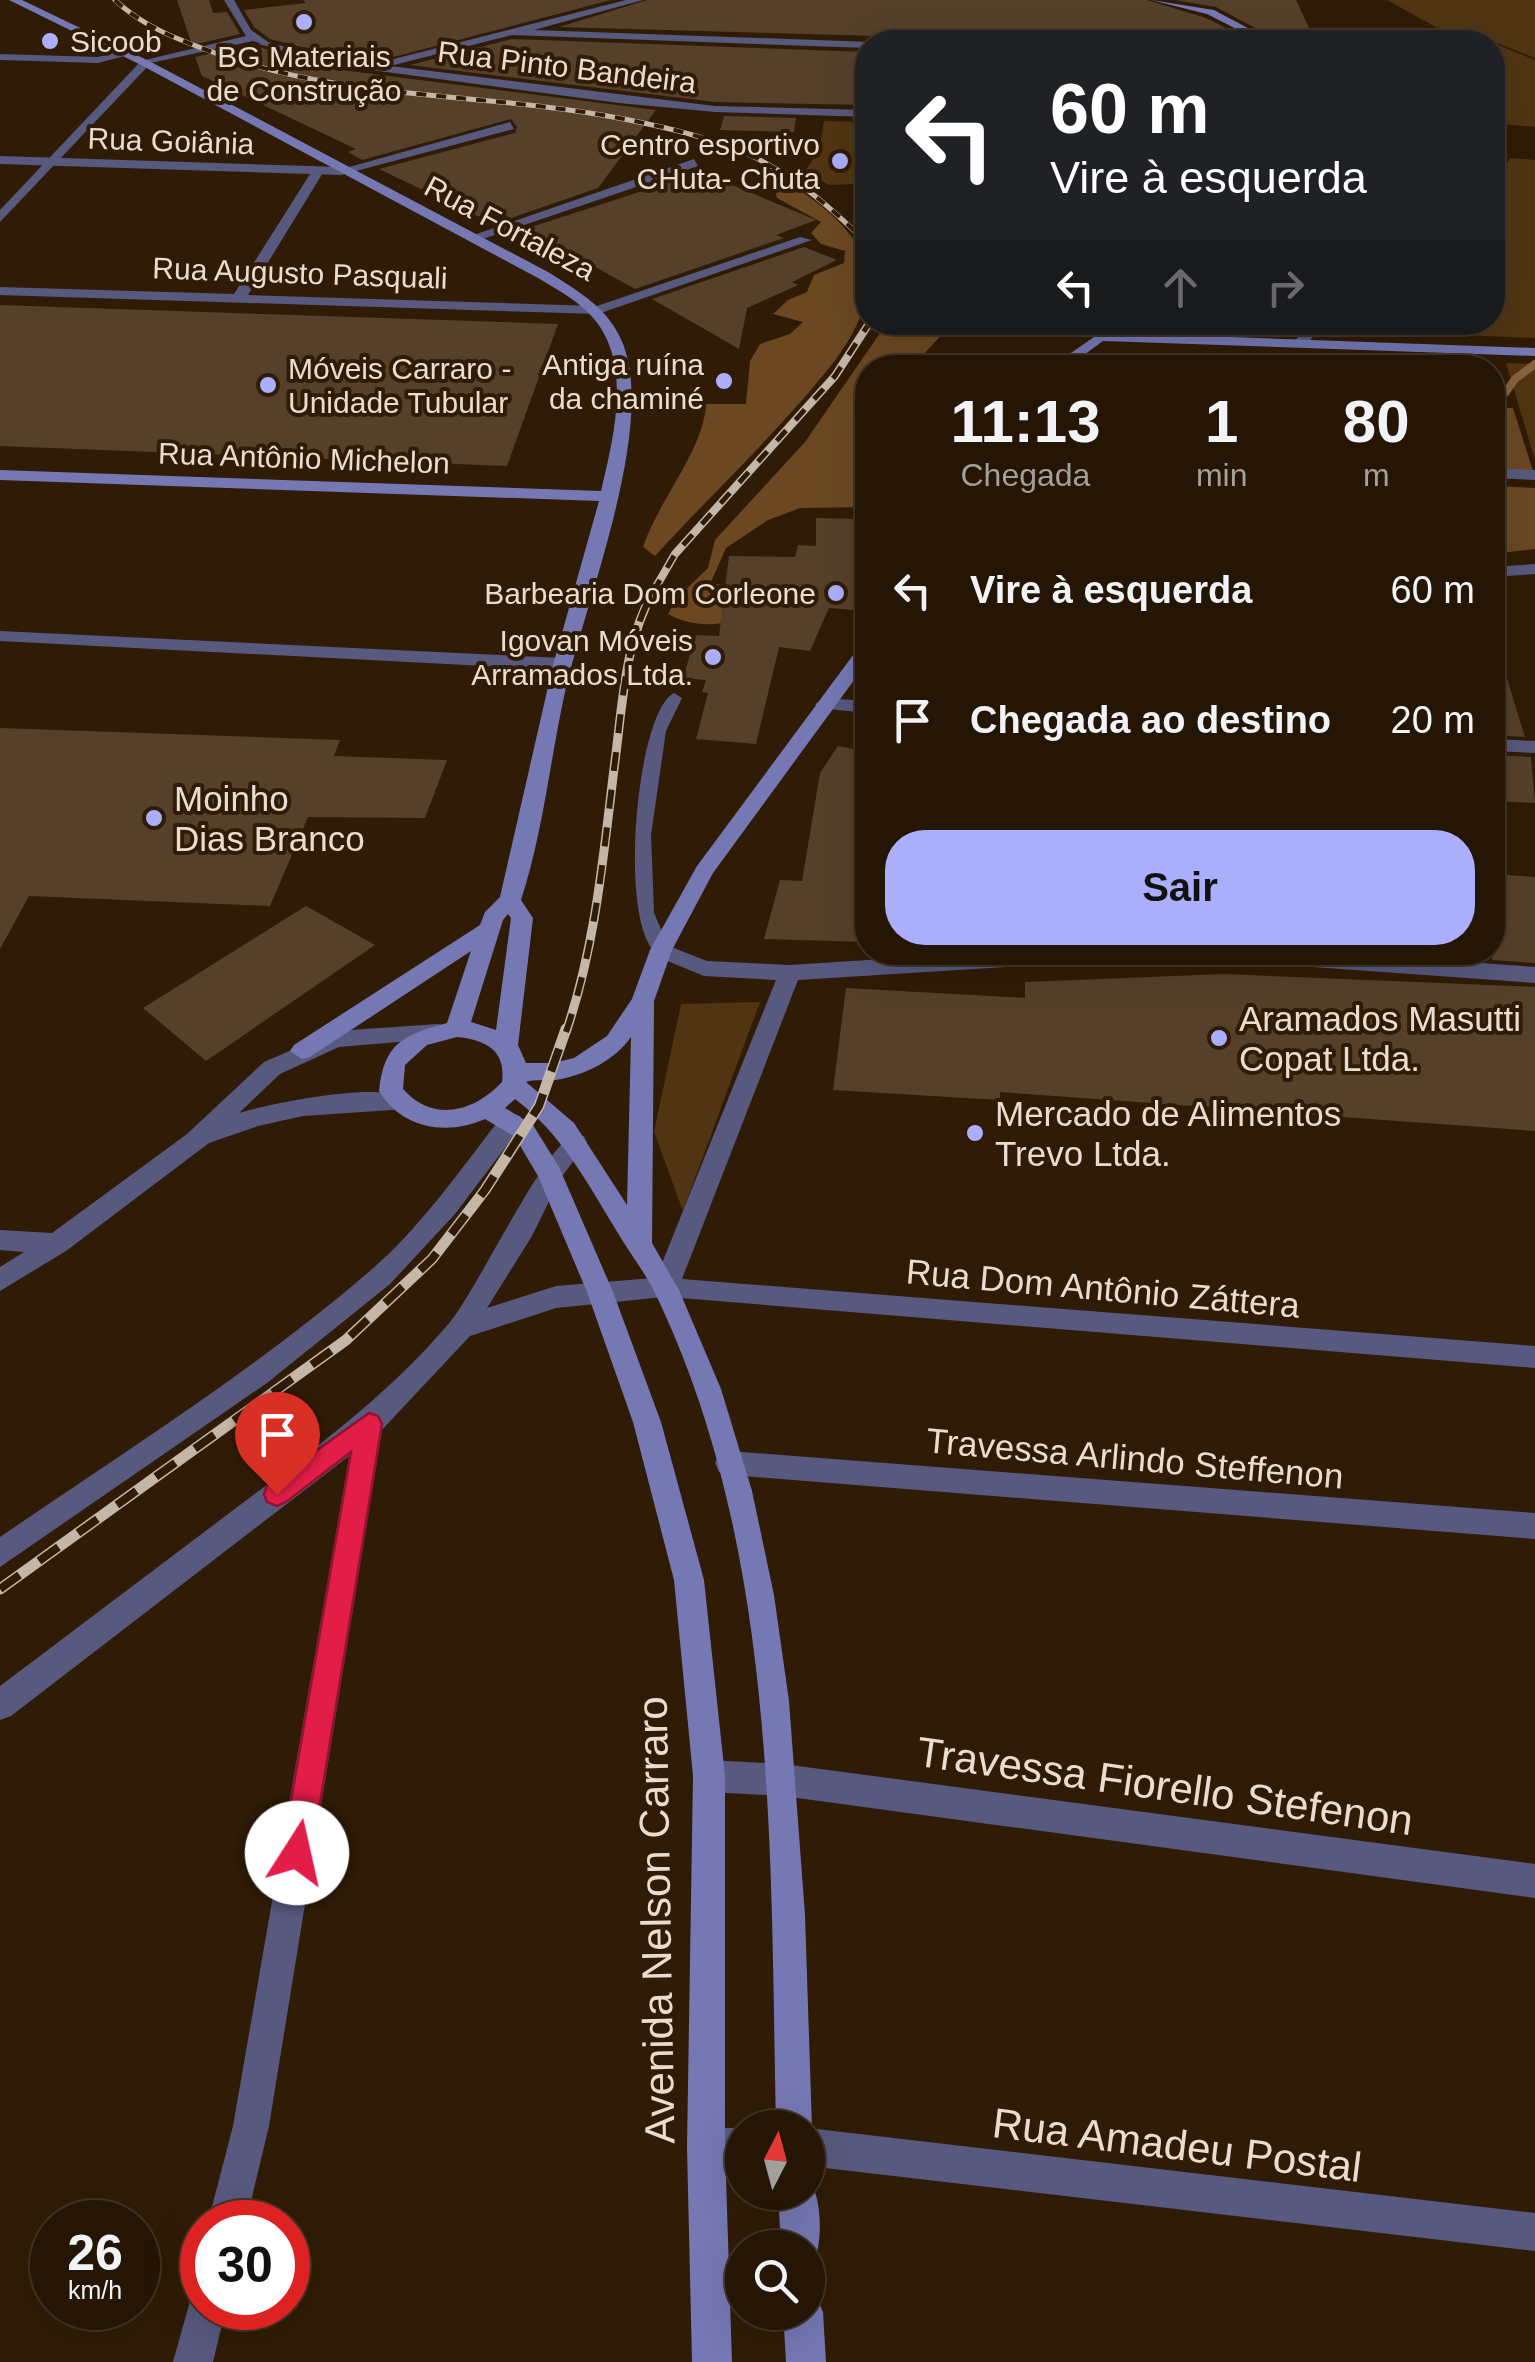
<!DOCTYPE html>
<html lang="pt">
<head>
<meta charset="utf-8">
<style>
  body { margin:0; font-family:Helvetica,sans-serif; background:#302213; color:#f1f3f6; height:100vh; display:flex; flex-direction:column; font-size:38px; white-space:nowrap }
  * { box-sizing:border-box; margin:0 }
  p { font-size:32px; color:#a39f9a }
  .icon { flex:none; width:55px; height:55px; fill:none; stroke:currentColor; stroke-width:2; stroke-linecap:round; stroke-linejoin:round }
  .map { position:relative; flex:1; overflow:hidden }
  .details { position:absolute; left:855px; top:355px; width:650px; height:610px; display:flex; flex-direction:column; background:#241504; border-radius:40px; box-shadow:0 10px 40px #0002,0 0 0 2px #413426 }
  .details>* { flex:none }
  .top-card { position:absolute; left:855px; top:30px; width:650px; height:305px; border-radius:40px; box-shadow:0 10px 40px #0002,0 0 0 2px #413426; background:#202124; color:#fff; overflow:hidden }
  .needle { width:65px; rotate:6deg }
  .fabs { position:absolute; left:725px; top:2110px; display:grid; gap:20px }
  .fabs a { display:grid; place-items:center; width:100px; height:100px; border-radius:50%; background:#241504; box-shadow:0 10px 40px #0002,0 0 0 2px #413426; font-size:50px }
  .speed { position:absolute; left:30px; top:2200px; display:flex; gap:20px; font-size:50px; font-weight:700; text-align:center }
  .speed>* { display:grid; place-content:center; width:130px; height:130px; border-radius:50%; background:#241504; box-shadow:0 10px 40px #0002,0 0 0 2px #413426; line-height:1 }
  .speed small { font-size:25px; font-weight:400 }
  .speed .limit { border:15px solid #d22; background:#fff; color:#111 }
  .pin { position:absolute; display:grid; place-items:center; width:85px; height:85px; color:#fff; margin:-102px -42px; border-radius:50% 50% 50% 0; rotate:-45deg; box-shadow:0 0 10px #0007 }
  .pin .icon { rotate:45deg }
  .me { position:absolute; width:110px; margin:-55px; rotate:10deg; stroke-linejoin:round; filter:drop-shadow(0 0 8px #0008) }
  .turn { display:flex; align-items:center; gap:35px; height:210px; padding:0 30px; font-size:45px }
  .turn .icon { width:130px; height:130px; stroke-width:2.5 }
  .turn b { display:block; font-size:70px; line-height:85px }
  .lanes { display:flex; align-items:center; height:95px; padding:0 30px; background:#0003; justify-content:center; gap:50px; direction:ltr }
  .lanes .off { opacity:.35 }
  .eta { display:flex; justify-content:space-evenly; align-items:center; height:170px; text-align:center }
  .eta b { font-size:60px; font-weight:600; line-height:70px }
  .button { display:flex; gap:20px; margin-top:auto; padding:20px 30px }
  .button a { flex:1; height:115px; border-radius:40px; background:#abaffb; color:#111; font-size:40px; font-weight:600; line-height:115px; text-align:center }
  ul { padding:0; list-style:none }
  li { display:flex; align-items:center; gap:30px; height:130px; padding:0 30px }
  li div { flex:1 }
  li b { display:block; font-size:38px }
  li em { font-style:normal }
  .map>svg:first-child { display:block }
  .green { fill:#513513 }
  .forest { fill:#6b4822 }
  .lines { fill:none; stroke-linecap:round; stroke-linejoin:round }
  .stream { stroke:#87633c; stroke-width:8 }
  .building { fill:#56402a }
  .service { fill:#57597e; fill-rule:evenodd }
  .minor { fill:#57597e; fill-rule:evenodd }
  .tertiary { fill:#57597e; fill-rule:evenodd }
  .secondary { fill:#7578b3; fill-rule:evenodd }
  .rail-far3-casing { stroke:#c5b7a8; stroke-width:5 }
  .rail-far2-casing { stroke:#c5b7a8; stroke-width:8 }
  .rail-far1-casing { stroke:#c5b7a8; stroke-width:9 }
  .rail-casing { stroke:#c5b7a8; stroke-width:11 }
  .rail-far3 { stroke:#301c06; stroke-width:4; stroke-dasharray:10; stroke-linecap:butt }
  .rail-far2 { stroke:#301c06; stroke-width:5; stroke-dasharray:14; stroke-linecap:butt }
  .rail-far1 { stroke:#301c06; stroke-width:6; stroke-dasharray:19; stroke-linecap:butt }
  .rail { stroke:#301c06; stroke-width:8; stroke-dasharray:24; stroke-linecap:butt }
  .route { fill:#e11d48; stroke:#92132f; stroke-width:2.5 }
  .poi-dot { fill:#abaffb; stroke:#301c06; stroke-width:4 }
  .labels { text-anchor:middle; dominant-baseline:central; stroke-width:8; stroke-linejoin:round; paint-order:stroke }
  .far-poi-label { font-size:30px; fill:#eaddd0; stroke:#301c06; text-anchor:end }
  .far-street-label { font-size:30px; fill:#eaddd0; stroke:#301c06 }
  .poi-label { font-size:35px; fill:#eaddd0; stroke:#301c06; text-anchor:start }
  .street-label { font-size:35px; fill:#eaddd0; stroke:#301c06 }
  .near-street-label { font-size:42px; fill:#eaddd0; stroke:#301c06 }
</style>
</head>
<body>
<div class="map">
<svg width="1535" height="2362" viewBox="0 0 1535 2362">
  <rect width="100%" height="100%" fill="#301c06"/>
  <path class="green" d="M1387,0H1535V58L1480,36H1452Z
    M1292,36L1480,38L1491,42H1300Z
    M1493,43L1535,60V127L1493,123Z
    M824,121L867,122V205L855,204L853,184L829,185L805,171L819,151Z
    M1510,158L1535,160V338L1365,331L1371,323L1492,322L1493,175L1501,174Z
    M1506,363L1535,364V460Z
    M760,1002L683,1211L654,1132L681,1004Z"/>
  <path class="forest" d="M791,185C821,203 865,237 868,276C870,305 853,336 836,359C782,429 714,491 655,556L643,547C658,501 704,450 706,404H746L750,361L760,344L790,334L803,322L773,314L788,300L807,292L814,275L844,263L845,251L821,244L811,233L821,222L777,198L775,189Z
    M887,323H982L947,329L921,357C957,364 993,359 1027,367L868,368L867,507L800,508L768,520L726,548L710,584L765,586C759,594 753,605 746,612C726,630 689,626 668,614L676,599L708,568L715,540L805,442Z
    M1492,408H1513L1533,471L1493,469Z
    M1493,486L1535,488V549L1493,554Z"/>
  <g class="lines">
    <path class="stream" d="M1492,456L1501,399L1515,379L1535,364"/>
  </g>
  <path class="building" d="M177,0H209L213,13L227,12L240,34L192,45Z
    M303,0H611L378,61L328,54L270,39L254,27L244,10L306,3Z
    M647,0H1147L1206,18L1248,39L1159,42L1133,33L1113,42H994L946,38L559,27Z
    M1175,0H1296L1310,30L1270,36L1216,7Z
    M512,39L868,52V105L715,102L410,65Z
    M253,45L326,68L656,110L598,188L502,221H488L379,169L515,133L517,127L511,119L362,160L348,152L356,149L202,76L195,57Z
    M724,116L796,118L794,132L720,130Z
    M701,172L816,220L776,235L784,238L635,289L568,252L561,254L519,231Z
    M804,247L837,260L792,282L798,285L747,308L739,349L652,299Z
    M0,305L558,324L507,466L0,446Z
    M816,518L859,519L868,611L829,608L810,651L779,647L756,744L696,739L708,693L702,692L706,680L683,678L696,635L719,636L729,556L795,557L798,545L816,546Z
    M1500,656L1525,737L1492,735V657Z
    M0,728L340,740L334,756L447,760L425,818L308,817L270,906L29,896L0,949Z
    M838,746L868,752V942L764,939L780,880L802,881L820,773Z
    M1492,755L1531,757L1535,803L1492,801Z
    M1492,874L1535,877V963L1492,960Z
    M306,906L375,945L206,1061L143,1008Z
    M1224,974L1535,987V1131L1000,1092V1100L833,1090L846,988L1025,998V982Z"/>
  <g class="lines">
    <path class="service" d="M674,693L682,698L666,731L651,835L654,913L670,950L661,956C616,938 635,712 674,693Z"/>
    <path class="minor" d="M626,0H643L534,30L871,42L868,48L512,35L390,66L715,106L868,110V117L715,112L619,103L326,64L259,44L264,41L327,58L381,65L382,62Z
      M124,50L128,55L98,63L0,60V54L98,57Z
      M141,61L151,63L0,222V210Z
      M510,122L514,129L341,175L335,171Z
      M694,159L698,166L477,241L465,238Z
      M318,167L324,171L248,295L597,306L800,237L812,240L598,314L0,295V287L234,294L312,171Z
      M1310,322H1325L1306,345H1296L1294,342Z
      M1492,468L1535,470V480L1492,478Z
      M1535,564V574L1492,577V567Z
      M0,631L562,658L571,664L562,670L0,641Z
      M825,698L868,701V713L818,708L815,704Z
      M1492,739L1535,741V753L1492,751Z
      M661,943L707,961L790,965L993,952H1131L1120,960L798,980L682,1279L1535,1346V1368L656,1296L652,1288L776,980L704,976L653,955L650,950L653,945Z
      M1204,952H1327L1535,967V983L1215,960Z
      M511,1113L520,1116L523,1122L520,1128L455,1214L390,1284L267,1383L0,1567V1537C124,1452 255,1370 370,1271C421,1227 461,1169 502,1116Z
      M369,1412L379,1415L383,1424L269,2126L246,2222H208L233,2126L355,1424L359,1415Z
      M729,1451L1535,1513V1539L729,1475L719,1472L715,1463L719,1454Z
      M709,1760L783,1764L1535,1864V1898L783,1796L709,1792L698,1787L693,1776L698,1765Z
      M706,2128H742V2164L706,2166L693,2160L687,2147L693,2134Z
      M808,2128L1535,2213V2251L808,2166Z
      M202,2290V2308H226L213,2362H173L192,2294Z"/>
    <path class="tertiary" d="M224,0H234L251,30L268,42V46L253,41L141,65V61L246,36Z
      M0,156L341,167L347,171L341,175L0,164Z
      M438,1024L446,1026L450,1032L446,1038L339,1047L280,1074L239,1113C268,1104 394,1077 411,1103L407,1109L303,1116L258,1126L209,1143L66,1251L0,1291V1267L24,1252L0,1250V1230L52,1233L187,1134L264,1062L336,1031Z
      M575,1134L584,1136L587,1143L560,1179L532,1236L487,1308L556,1286L665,1277L674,1280L678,1288L674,1296L556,1308L470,1336L379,1433L11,1716L0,1720V1686C77,1628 154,1570 232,1511C309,1453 387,1397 450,1322C478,1288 546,1143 575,1134Z"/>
    <path class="secondary" d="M9,0H22L149,61L548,272C578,291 610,309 623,344C656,429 585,602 565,692C550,760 543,833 521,900L533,918L518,1045L526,1063H553L574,1058L607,1036L632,999L650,950L697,866L862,643L868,642V661L713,873L672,950L654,1001L652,1243L679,1290L721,1389L752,1491L774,1595L789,1701L805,1915L812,2128L808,2140V2128H776C770,1849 779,1544 652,1287C641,1267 627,1249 616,1230C586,1181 562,1134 515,1099L505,1108L533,1125L559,1167L613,1292L661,1422L704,1580L725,1776V2147L732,2362H692L687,2147L693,1776L674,1580L633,1422L587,1292L538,1176L515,1137L485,1119C447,1136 402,1129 379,1091C384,1043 403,1035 447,1023L471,951L310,1057L302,1059L290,1051L294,1045L480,925L485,912L500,897L553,665L599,501L0,480V470L601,491C613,439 633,365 594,319C579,301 558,290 538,278L141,65ZM508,914L511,918L496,1030L471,1022L503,920ZM457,1037C486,1040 506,1050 502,1082C474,1112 433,1123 403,1089L405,1065L427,1045ZM631,1037L627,1205L574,1123L526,1082C534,1079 546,1081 556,1080C585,1075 614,1061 631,1037Z
      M1151,0L1214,10L1274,42H1262L1207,14Z
      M1113,324L1120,328L1115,333L1535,348V356L1103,341L1066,368H1049Z
      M808,2178C822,2196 823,2240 814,2262L808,2264V2248H781L778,2192H808Z
      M808,2294L817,2298L823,2312L826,2362H786L783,2312H808Z"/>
    <defs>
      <path id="rail-far3" d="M115,0C141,25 174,38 207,50C340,101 486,92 624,119C665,127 709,137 748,154C798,178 829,206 868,244"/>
      <path id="rail-far2" d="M653,592L675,554L835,376L870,322"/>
      <path id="rail-far1" d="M566,1032C597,942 604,846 616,753C623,697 626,639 654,590"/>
      <path id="rail" d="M0,1589L346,1340L432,1259L485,1190L539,1106L566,1029"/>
    </defs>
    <use href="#rail-far3" class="rail-far3-casing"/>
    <use href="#rail-far2" class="rail-far2-casing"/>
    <use href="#rail-far1" class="rail-far1-casing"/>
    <use href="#rail" class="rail-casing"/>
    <use href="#rail-far3" class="rail-far3"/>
    <use href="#rail-far2" class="rail-far2"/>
    <use href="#rail-far1" class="rail-far1"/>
    <use href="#rail" class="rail"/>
  </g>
  <path class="route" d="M369,1413L378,1416L382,1424L312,1853L307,1864L297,1868L286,1864L282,1853L351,1452L286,1502L277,1506L267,1502L264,1494L267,1486Z"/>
  <g class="poi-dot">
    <circle cx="304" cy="22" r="10"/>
    <circle cx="50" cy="41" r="10"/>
    <circle cx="840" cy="161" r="10"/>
    <circle cx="724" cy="381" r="10"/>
    <circle cx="268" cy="385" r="10"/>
    <circle cx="836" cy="593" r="10"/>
    <circle cx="713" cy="657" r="10"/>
    <circle cx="154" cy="818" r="10"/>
    <circle cx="1219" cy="1038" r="10"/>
    <circle cx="975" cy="1133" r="10"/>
  </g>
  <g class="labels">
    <g class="far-poi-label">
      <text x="70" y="41" text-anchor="start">Sicoob</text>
      <text x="304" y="56" text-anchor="middle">BG Materiais<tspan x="304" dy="34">de Construção</tspan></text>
      <text x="820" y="144">Centro esportivo<tspan x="820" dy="34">CHuta- Chuta</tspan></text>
      <text x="704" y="364">Antiga ruína<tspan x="704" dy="34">da chaminé</tspan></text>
      <text x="288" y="368" text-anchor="start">Móveis Carraro -<tspan x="288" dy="34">Unidade Tubular</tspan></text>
      <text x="816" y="593">Barbearia Dom Corleone</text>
      <text x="693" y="640">Igovan Móveis<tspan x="693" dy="34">Arramados Ltda.</tspan></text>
    </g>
    <g class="far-street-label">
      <text transform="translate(567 67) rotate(7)">Rua Pinto Bandeira</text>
      <text transform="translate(171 141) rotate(2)">Rua Goiânia</text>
      <text transform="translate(510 228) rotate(28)">Rua Fortaleza</text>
      <text transform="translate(300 273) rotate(2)">Rua Augusto Pasquali</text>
      <text transform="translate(304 458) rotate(2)">Rua Antônio Michelon</text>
    </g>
    <g class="poi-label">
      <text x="174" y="798">Moinho<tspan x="174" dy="40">Dias Branco</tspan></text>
      <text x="1239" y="1018">Aramados Masutti<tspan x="1239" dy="40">Copat Ltda.</tspan></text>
      <text x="995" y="1113">Mercado de Alimentos<tspan x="995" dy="40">Trevo Ltda.</tspan></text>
    </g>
    <g class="street-label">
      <text transform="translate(1103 1288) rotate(5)">Rua Dom Antônio Záttera</text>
      <text transform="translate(1135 1458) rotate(5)">Travessa Arlindo Steffenon</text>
    </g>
    <g class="near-street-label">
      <text transform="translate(1165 1786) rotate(8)">Travessa Fiorello Stefenon</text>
      <text transform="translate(656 1920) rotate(-91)">Avenida Nelson Carraro</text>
      <text transform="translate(1177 2145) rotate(7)">Rua Amadeu Postal</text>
    </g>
  </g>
</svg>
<div class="fabs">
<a><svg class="needle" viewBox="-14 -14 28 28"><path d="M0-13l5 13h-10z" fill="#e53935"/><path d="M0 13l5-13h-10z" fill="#a39f9a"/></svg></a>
<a><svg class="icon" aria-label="search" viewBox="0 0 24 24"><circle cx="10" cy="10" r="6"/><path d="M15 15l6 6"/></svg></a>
</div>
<div class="speed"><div>26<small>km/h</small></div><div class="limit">30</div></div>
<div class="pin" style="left:277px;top:1494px;background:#d93025"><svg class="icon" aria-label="arrive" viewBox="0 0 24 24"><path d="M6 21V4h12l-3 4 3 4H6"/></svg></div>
<svg class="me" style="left:297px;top:1853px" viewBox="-20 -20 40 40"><circle r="19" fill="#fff"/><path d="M0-13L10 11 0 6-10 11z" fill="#e11d48"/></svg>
<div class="top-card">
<div class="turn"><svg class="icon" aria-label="left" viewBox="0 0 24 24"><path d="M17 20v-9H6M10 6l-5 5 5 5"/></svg><div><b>60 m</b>Vire à esquerda</div></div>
<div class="lanes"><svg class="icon" aria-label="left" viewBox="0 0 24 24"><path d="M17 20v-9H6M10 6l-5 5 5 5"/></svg><svg class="icon off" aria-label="ahead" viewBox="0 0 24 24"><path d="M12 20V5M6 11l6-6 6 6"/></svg><svg class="icon off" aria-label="right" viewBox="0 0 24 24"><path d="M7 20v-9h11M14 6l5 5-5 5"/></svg></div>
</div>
<section class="details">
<div class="eta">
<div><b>11:13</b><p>Chegada</p></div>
<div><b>1</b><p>min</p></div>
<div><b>80</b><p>m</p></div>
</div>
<ul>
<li><svg class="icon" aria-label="left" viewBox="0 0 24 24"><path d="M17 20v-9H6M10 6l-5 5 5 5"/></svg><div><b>Vire à esquerda</b></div><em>60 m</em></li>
<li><svg class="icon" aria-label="arrive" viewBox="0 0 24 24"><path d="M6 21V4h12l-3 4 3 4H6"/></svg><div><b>Chegada ao destino</b></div><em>20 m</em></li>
</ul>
<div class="button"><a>Sair</a></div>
</section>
</div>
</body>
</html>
